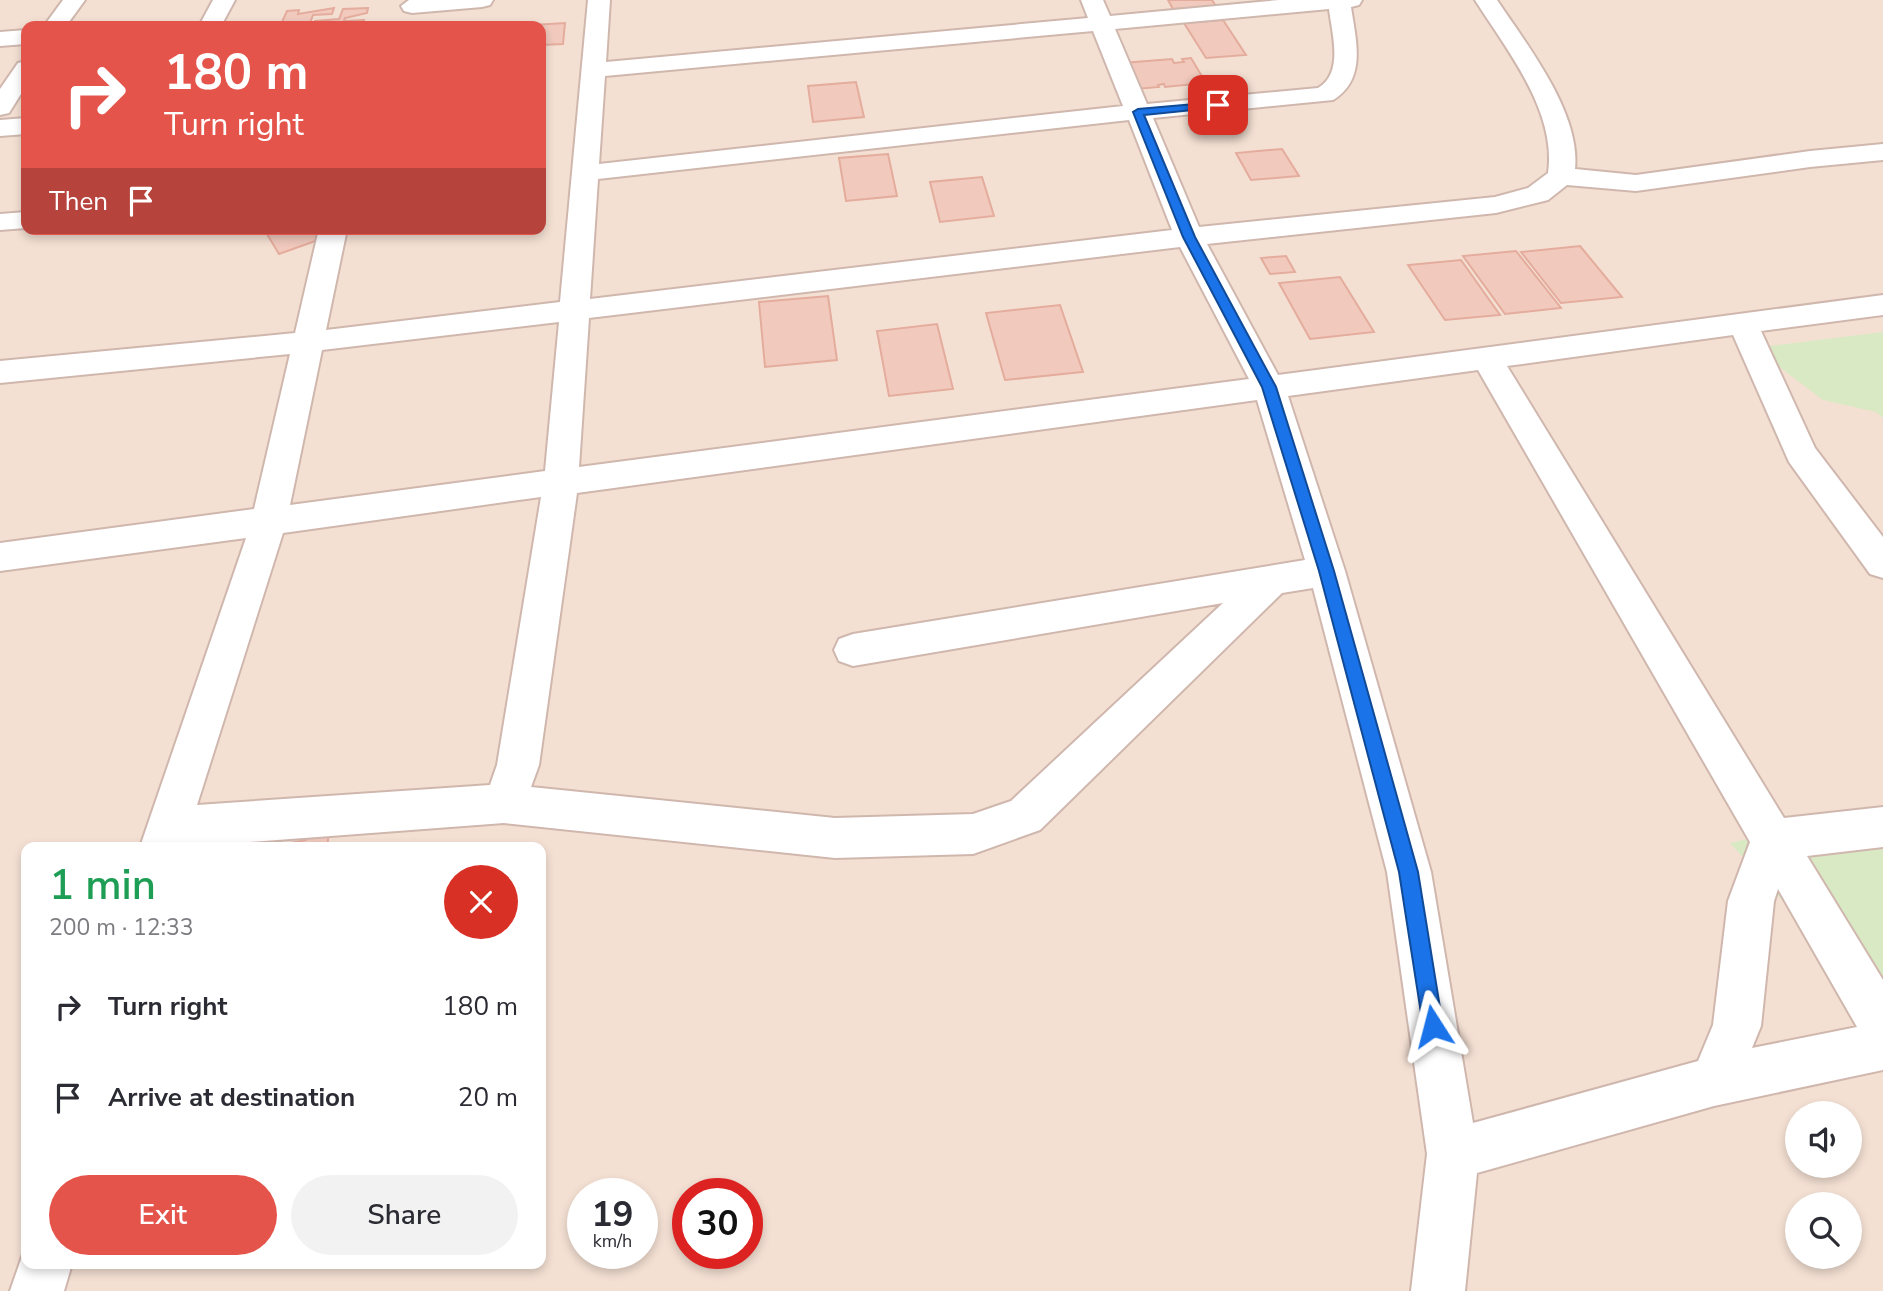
<!DOCTYPE html>
<html lang="en">
<head>
<meta charset="utf-8">
<style>
  body { margin:0; font-family:"Nunito Sans",sans-serif; background:#f2f2f3; color:#2b2b33; height:100vh; display:flex; flex-direction:column; font-size:26px; white-space:nowrap }
  * { box-sizing:border-box; margin:0 }
  p { font-size:23px; color:#7c7c81 }
  .icon { flex:none; width:38px; height:38px; fill:none; stroke:currentColor; stroke-width:2; stroke-linecap:round; stroke-linejoin:round }
  .map { position:relative; flex:1; overflow:hidden }
  .details { position:absolute; left:21px; top:842px; width:525px; height:427px; display:flex; flex-direction:column; background:#fff; border-radius:14px; box-shadow:0 4px 10px #0003 }
  .details>* { flex:none }
  .hud { position:absolute; left:21px; top:21px; width:525px; height:214px; border-radius:14px; box-shadow:0 4px 10px #0003; background:#e4544b; color:#fff; overflow:hidden }
  .fabs { position:absolute; left:1785px; top:1101px; display:grid; gap:14px }
  .fabs a { display:grid; place-items:center; width:77px; height:77px; border-radius:50%; background:#fff; box-shadow:0 4px 10px #0003; font-size:35px }
  .speed { position:absolute; left:567px; top:1178px; display:flex; gap:14px; font-size:35px; font-weight:700; text-align:center }
  .speed>* { display:grid; place-content:center; width:91px; height:91px; border-radius:50%; background:#fff; box-shadow:0 4px 10px #0003; line-height:1 }
  .speed small { font-size:18px; font-weight:400 }
  .speed .limit { border:10px solid #d22; background:#fff; color:#111 }
  .pin { position:absolute; display:grid; place-items:center; width:60px; height:60px; color:#fff; margin:-30px; border-radius:14px; box-shadow:0 4px 10px #0006 }
  .me { position:absolute; width:77px; margin:-38px; rotate:351deg; stroke-linejoin:round; filter:drop-shadow(0 0 5px #0008) }
  .turn { display:flex; align-items:center; gap:24px; height:147px; padding:0 28px; font-size:32px }
  .turn .icon { width:91px; height:91px; stroke-width:2.5 }
  .turn b { display:block; font-size:49px; line-height:60px }
  .then { display:flex; align-items:center; height:66px; padding:0 28px; background:#0003; gap:14px; font-size:26px }
  .round { display:grid; place-items:center; flex:none; width:74px; height:74px; border-radius:37px; background:#f2f2f3 }
  .head { display:flex; align-items:center; justify-content:space-between; height:119px; padding:0 28px }
  h1 { font-size:42px; font-weight:600; line-height:52px; color:#1e9e55 }
  .primary-button { display:flex; gap:14px; margin-top:auto; padding:14px 28px }
  .primary-button a { flex:1; height:80px; border-radius:42px; background:#e4544b; color:#fff; font-size:28px; font-weight:600; line-height:80px; text-align:center }
  .primary-button a+a { background:#f2f2f3; color:#2b2b33 }
  ul { padding:0; list-style:none }
  li { display:flex; align-items:center; gap:21px; height:91px; padding:0 28px }
  li div { flex:1 }
  li b { display:block; font-size:26px }
  li em { font-style:normal }
  .map>svg:first-child { display:block }
  .residential { fill:#f4e0d3; fill-rule:evenodd }
  .green { fill:#d9e9c3 }
  .building { fill:#f1c9bd; stroke:#e4ac9d; stroke-width:2 }
  .lines { fill:none; stroke-linecap:round; stroke-linejoin:round }
  .minor-casing { stroke:#d0b7ae; stroke-width:4 }
  .minor { fill:#fff; fill-rule:evenodd }
  .route { fill:#1a73e8; stroke:#114b97; stroke-width:2 }
</style>
</head>
<body>
<div class="map">
<svg width="1883" height="1291" viewBox="0 0 1883 1291">
  <rect width="100%" height="100%" fill="#fcefe5"/>
  <path class="residential" d="M0,0H1883V1291H0ZM26,26H541V229H26ZM26,847H541V1264H26ZM1797,1113H1850V1166H1797ZM583,1194H642V1253H583ZM688,1194H747V1253H688ZM1797,1204H1850V1256H1797Z"/>
  <path class="green" d="M1883,332V418L1876,412L1823,400L1754,348Z
    M1883,807V1008H1880L1730,843Z"/>
  <path class="building" d="M1168,0H1212L1216,6L1173,9Z
    M334,8L332,14L313,15L309,26H280L287,11L299,10L298,14Z
    M368,8L367,13L345,18L344,21L364,20L362,26H313L315,21L339,19L343,9Z
    M1223,20L1246,55L1206,58L1184,23Z
    M565,23L563,44L541,45V26H516Z
    M1191,58L1206,83L1165,87L1164,84L1158,85L1159,87L1136,89L1123,63L1172,59L1174,63L1184,62L1182,59Z
    M856,82L864,117L813,122L808,86Z
    M1282,149L1299,176L1251,180L1236,153Z
    M888,154L897,196L846,201L839,158Z
    M982,177L994,216L940,222L930,182Z
    M281,229H314L321,239L279,254L267,234Z
    M1580,246L1622,297L1561,303L1521,252Z
    M1516,251L1561,308L1505,314L1463,256Z
    M1286,256L1295,272L1270,274L1261,258Z
    M1461,260L1500,315L1445,320L1408,265Z
    M1340,277L1374,332L1310,339L1279,283Z
    M828,296L837,360L765,367L759,302Z
    M1060,305L1083,372L1005,380L986,313Z
    M937,324L953,389L889,396L877,331Z
    M331,818L327,847H205L206,839L283,826L280,845L306,840L309,822Z"/>
  <g class="lines">
    <defs>
      <path id="minor" d="M63,0H85L66,26H44Z
        M213,0H235L221,26H199Z
        M409,0H493L490,5L482,7L412,13L404,11L401,6Z
        M588,0H610L606,62L1088,18L1081,0H1103L1110,16L1279,0H1362L1359,5L1351,7C1356,41 1367,79 1333,100L1153,118L1199,227L1495,197L1528,188L1548,173C1557,111 1506,49 1475,0H1497C1527,45 1581,113 1575,169L1636,175L1810,151L1883,144V160L1810,167L1636,191L1567,185L1548,200L1496,213L1207,244L1278,375L1883,295V315L1761,331L1815,448L1883,537V578L1870,574L1789,462L1733,335L1507,366L1784,818L1883,807V847L1807,856L1883,980V1070L1714,1106L1477,1173L1465,1291H1411L1427,1154L1387,872L1313,588L1282,593L1040,830L973,854L835,858L504,823L184,847H140L246,538L0,571V543L254,509L290,354L0,383V361L295,333L319,229H347L326,330L560,302ZM1329,9C1332,34 1344,73 1318,88L1147,104L1115,29ZM1093,31L1123,106L599,164L605,76ZM1129,120L1172,230L590,299L598,179ZM1180,247L1249,379L579,467L589,318ZM559,322L545,471L290,505L322,350ZM1478,370L1750,842L1728,901L1713,1025L1698,1061L1473,1123L1431,872L1345,571L1288,396ZM1257,400L1305,560L853,634L839,639L834,650L839,661L853,666L1223,603L1011,801L973,814L835,818L531,787L539,765L577,493ZM541,497L497,765L490,785L197,805L283,533ZM1778,889L1857,1027L1752,1048L1761,1026L1774,901Z
        M26,30V44L0,46V32Z
        M26,61V86L9,113L0,115V89L18,63Z
        M26,118V134L0,136V120Z
        M26,212V228L0,230V214Z
        M26,1245V1264H72L64,1291H10Z"/>
    </defs>
    <use href="#minor" class="minor-casing"/>
    <use href="#minor" class="minor"/>
  </g>
  <path class="route" d="M1218,102L1221,103V107L1144,115L1195,237L1276,387L1334,571L1418,872L1443,1026L1440,1033L1433,1036L1426,1033L1423,1026L1399,872L1319,571L1262,387L1183,237L1133,112L1138,109Z"/>
</svg>
<div class="fabs">
<a><svg class="icon" aria-label="sound" viewBox="0 0 24 24"><path d="M4 9h4l5-4v14l-5-4H4zM17 9q2 3 0 6"/></svg></a>
<a><svg class="icon" aria-label="search" viewBox="0 0 24 24"><circle cx="10" cy="10" r="6"/><path d="M15 15l6 6"/></svg></a>
</div>
<div class="speed"><div>19<small>km/h</small></div><div class="limit">30</div></div>
<div class="pin" style="left:1218px;top:105px;background:#d93025"><svg class="icon" aria-label="arrive" viewBox="0 0 24 24"><path d="M6 21V4h12l-3 4 3 4H6"/></svg></div>
<svg class="me" style="left:1433px;top:1026px" viewBox="-20 -20 40 40"><path d="M0-17L14 15 0 8-14 15z" fill="#1a73e8" stroke="#fff" stroke-width="4"/></svg>
<div class="hud">
<div class="turn"><svg class="icon" aria-label="right" viewBox="0 0 24 24"><path d="M7 20v-9h11M14 6l5 5-5 5"/></svg><div><b>180 m</b>Turn right</div></div>
<div class="then">Then<svg class="icon" aria-label="arrive" viewBox="0 0 24 24"><path d="M6 21V4h12l-3 4 3 4H6"/></svg></div>
</div>
<section class="details">
<div class="head"><div><h1>1 min</h1><p>200 m · 12:33</p></div><a class="round" style="background:#d93025;color:#fff"><svg class="icon" aria-label="close" viewBox="0 0 24 24"><path d="M6 6l12 12M18 6L6 18"/></svg></a></div>
<ul>
<li><svg class="icon" aria-label="right" viewBox="0 0 24 24"><path d="M7 20v-9h11M14 6l5 5-5 5"/></svg><div><b>Turn right</b></div><em>180 m</em></li>
<li><svg class="icon" aria-label="arrive" viewBox="0 0 24 24"><path d="M6 21V4h12l-3 4 3 4H6"/></svg><div><b>Arrive at destination</b></div><em>20 m</em></li>
</ul>
<div class="primary-button"><a>Exit</a><a>Share</a></div>
</section>
</div>
</body>
</html>
